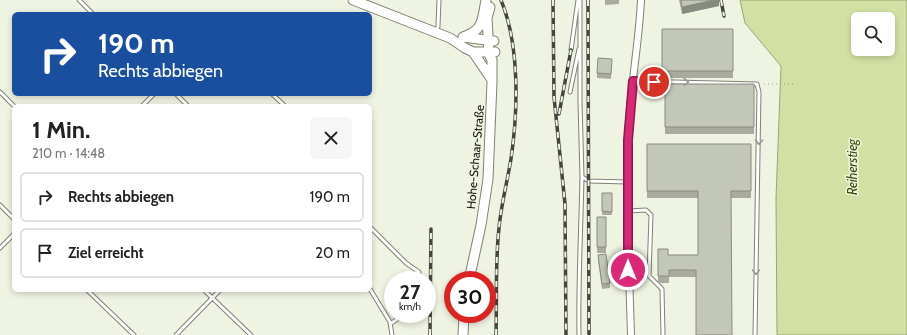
<!DOCTYPE html>
<html lang="de">
<head>
<meta charset="utf-8">
<style>
  body { margin:0; font-family:Cabin,sans-serif; background:#f6f6f6; color:#222; height:100vh; display:flex; flex-direction:column; font-size:15px; white-space:nowrap }
  * { box-sizing:border-box; margin:0 }
  p { font-size:13px; color:#767676 }
  .icon { flex:none; width:22px; height:22px; fill:none; stroke:currentColor; stroke-width:2; stroke-linecap:round; stroke-linejoin:round }
  .map { position:relative; flex:1; overflow:hidden }
  .drawer { position:absolute; left:12px; top:104px; width:360px; height:188px; display:flex; flex-direction:column; background:#fff; border-radius:6px; box-shadow:0 2px 6px #0003 }
  .drawer>* { flex:none }
  .top-card { position:absolute; left:12px; top:12px; width:360px; height:84px; border-radius:6px; box-shadow:0 2px 6px #0003; background:#1a4fa0; color:#fff; overflow:hidden }
  .buttons { position:absolute; left:851px; top:12px; display:grid; gap:8px }
  .buttons a { display:grid; place-items:center; width:44px; height:44px; border-radius:6px; background:#fff; box-shadow:0 2px 6px #0003; font-size:20px }
  .speed { position:absolute; left:384px; top:271px; display:flex; gap:8px; font-size:20px; font-weight:700; text-align:center }
  .speed>* { display:grid; place-content:center; width:52px; height:52px; border-radius:50%; background:#fff; box-shadow:0 2px 6px #0003; line-height:1 }
  .speed small { font-size:10px; font-weight:400 }
  .speed .limit { border:6px solid #d22; background:#fff; color:#111 }
  .pin { position:absolute; display:grid; place-items:center; width:34px; height:34px; color:#fff; margin:-17px; border:2px solid #fff; border-radius:50%; box-shadow:0 1px 4px #0007 }
  .me { position:absolute; width:44px; margin:-22px; rotate:0deg; stroke-linejoin:round; filter:drop-shadow(0 0 3px #0008) }
  .turn { display:flex; align-items:center; gap:14px; height:84px; padding:0 20px; font-size:18px }
  .turn .icon { width:52px; height:52px; stroke-width:2.5 }
  .turn b { display:block; font-size:28px; line-height:34px }
  .round { display:grid; place-items:center; flex:none; width:42px; height:42px; border-radius:6px; background:#f6f6f6 }
  .summary { display:flex; align-items:center; justify-content:space-between; height:68px; padding:0 20px }
  h1 { font-size:24px; font-weight:700; line-height:30px }
  ul { padding:0; list-style:none }
  li { display:flex; align-items:center; gap:12px; height:50px; margin:0 8px 6px; padding:0 12px; border:2px solid #e0e0e0; border-radius:6px }
  li div { flex:1 }
  li b { display:block; font-size:15px }
  li em { font-style:normal }
  .map>svg:first-child { display:block }
  .water { fill:#d2e1a3; stroke:#9aa477; fill-rule:evenodd }
  .lines { fill:none; stroke-linecap:round; stroke-linejoin:round }
  .lane-casing { stroke:#7e8272; stroke-width:5 }
  .street-casing { stroke:#7e8272; stroke-width:8 }
  .secondary-casing { stroke:#7e8272; stroke-width:11 }
  .path { stroke:#96998c; stroke-width:1; stroke-dasharray:1 3; stroke-linecap:butt }
  .lane { stroke:#fff; stroke-width:3 }
  .street { stroke:#fff; stroke-width:6 }
  .secondary { stroke:#fff; stroke-width:9 }
  .rail-casing { stroke:#44463e; stroke-width:3.5 }
  .rail { stroke:#eff3e2; stroke-width:2; stroke-dasharray:6; stroke-linecap:butt }
  .wall { fill:#a8ab9d }
  .shaded-wall { fill:#888b80 }
  .building { fill:#c3c7b7; stroke:#888b80 }
  .oneway { stroke:#969794 }
  .route-casing { stroke:#8e194d; stroke-width:10 }
  .route { stroke:#db2777; stroke-width:7 }
  .labels { text-anchor:middle; dominant-baseline:central; stroke-width:3; stroke-linejoin:round; paint-order:stroke }
  .street-label { font-size:12px; fill:#161711; stroke:#eff3e2 }
  .water-label { font-size:13px; font-style:italic; fill:#3f4a01; stroke:#eff3e2 }
</style>
</head>
<body>
<div class="map">
<svg width="907" height="335" viewBox="0 0 907 335">
  <rect width="100%" height="100%" fill="#eff3e2"/>
  <path class="water" d="M740,0H907V335H777L776,198L781,66L745,23ZM858,19H888V49H858Z"/>
  <g class="lines">
    <defs>
      <path id="lane" d="M79,0L93,14
        M580,0V102L582,177L589,181L628,182
        M437,31L438,26L439,0
        M571,50L578,0
        M633,81L757,84L759,92L755,335
        M0,92L14,106
        M570,92L579,49
        M176,94L188,106
        M272,94L285,106
        M142,106L154,94
        M0,205L14,219
        M628,211L646,210L651,215L649,276L662,289L663,335
        M370,227L406,263L419,272L418,280
        M0,248L14,234
        M370,289L390,322L392,335
        M87,290L134,335
        M204,290L251,335
        M390,324L405,314
        M176,335L220,290
        M579,335C578,282 581,230 582,177"/>
      <path id="street" d="M631,335C629,265 625,194 629,124C631,83 639,42 641,0"/>
      <path id="secondary" d="M353,0L450,38L465,48L473,52H495
        M463,37C484,30 482,20 486,0
        M463,37L494,41
        M473,52L492,80
        M469,280L481,225L488,179L492,82V60L489,54L487,18L490,7
        M463,335L464,314"/>
    </defs>
    <use href="#lane" class="lane-casing"/>
    <use href="#street" class="street-casing"/>
    <use href="#secondary" class="secondary-casing"/>
    <path class="path" d="M764,84H793"/>
    <use href="#lane" class="lane"/>
    <use href="#street" class="street"/>
    <use href="#secondary" class="secondary"/>
    <defs>
      <path id="rail" d="M553,0L554,97L565,204L566,335
        M588,0L589,335
        M721,0L724,16
        M559,114L571,50
        M430,335L431,229
        M496,335C497,300 495,264 499,228C501,205 507,183 511,159C518,111 520,46 501,0"/>
    </defs>
    <use href="#rail" class="rail-casing"/>
    <use href="#rail" class="rail"/>
  </g>
  <path class="wall" d="M605,0H619V4L605,5Z
    M679,0H719V6L682,14Z
    M662,29H733V78H662Z
    M612,65L611,79L597,78V73Z
    M665,84H754V134H665Z
    M647,144H751V198H731L696,277H669V283H658V249L668,255H698V198H647Z
    M602,193H612V215H602Z
    M597,217H606V253H597Z
    M598,255L610,283V288L602,289L598,260Z"/>
  <path class="shaded-wall" d="M714,0H719V6L682,14V7Z"/>
  <path class="building" d="M681,0H714L682,7Z
    M662,29H733V71H662Z
    M598,58L612,59L611,74L597,73Z
    M665,84H754V127H665Z
    M647,144H751V191H731L732,335H696V270H669V276H658V249H668V255H698V191H647Z
    M602,193H612V212L602,211Z
    M597,217H606V247H597Z
    M606,254L610,283L602,284L598,255Z"/>
  <defs><path id="oneway-chevron" d="M-2-3.5L2.5 0L-2 3.5" fill="none" stroke-width="1.6" stroke-linecap="round" stroke-linejoin="round"/></defs>
  <g class="oneway">
    <use href="#oneway-chevron" transform="translate(686 82) rotate(1)"/>
    <use href="#oneway-chevron" transform="translate(759 142) rotate(91)"/>
    <use href="#oneway-chevron" transform="translate(756 272) rotate(91)"/>
  </g>
  <g class="lines">
    <defs>
      <path id="route" d="M628,270V140L633,81L654,82"/>
    </defs>
    <use href="#route" class="route-casing"/>
    <use href="#route" class="route"/>
  </g>
  <g class="labels">
    <g class="street-label">
      <text transform="translate(475 157) rotate(-85)">Hohe-Schaar-Straße</text>
    </g>
    <g class="water-label">
      <text transform="translate(852 167) rotate(-90)">Reiherstieg</text>
    </g>
  </g>
</svg>
<div class="buttons">
<a><svg class="icon" aria-label="search" viewBox="0 0 24 24"><circle cx="10" cy="10" r="6"/><path d="M15 15l6 6"/></svg></a>
</div>
<div class="speed"><div>27<small>km/h</small></div><div class="limit">30</div></div>
<div class="pin" style="left:654px;top:82px;background:#d93025"><svg class="icon" aria-label="arrive" viewBox="0 0 24 24"><path d="M6 21V4h12l-3 4 3 4H6"/></svg></div>
<svg class="me" style="left:628px;top:270px" viewBox="-20 -20 40 40"><circle r="17" fill="#db2777" stroke="#fff" stroke-width="3"/><path d="M0-11L8 9 0 5-8 9z" fill="#fff"/></svg>
<div class="top-card">
<div class="turn"><svg class="icon" aria-label="right" viewBox="0 0 24 24"><path d="M7 20v-9h11M14 6l5 5-5 5"/></svg><div><b>190 m</b>Rechts abbiegen</div></div>
</div>
<section class="drawer">
<div class="summary"><div><h1>1 Min.</h1><p>210 m · 14:48</p></div><a class="round"><svg class="icon" aria-label="close" viewBox="0 0 24 24"><path d="M6 6l12 12M18 6L6 18"/></svg></a></div>
<ul>
<li><svg class="icon" aria-label="right" viewBox="0 0 24 24"><path d="M7 20v-9h11M14 6l5 5-5 5"/></svg><div><b>Rechts abbiegen</b></div><em>190 m</em></li>
<li><svg class="icon" aria-label="arrive" viewBox="0 0 24 24"><path d="M6 21V4h12l-3 4 3 4H6"/></svg><div><b>Ziel erreicht</b></div><em>20 m</em></li>
</ul>
</section>
</div>
</body>
</html>
